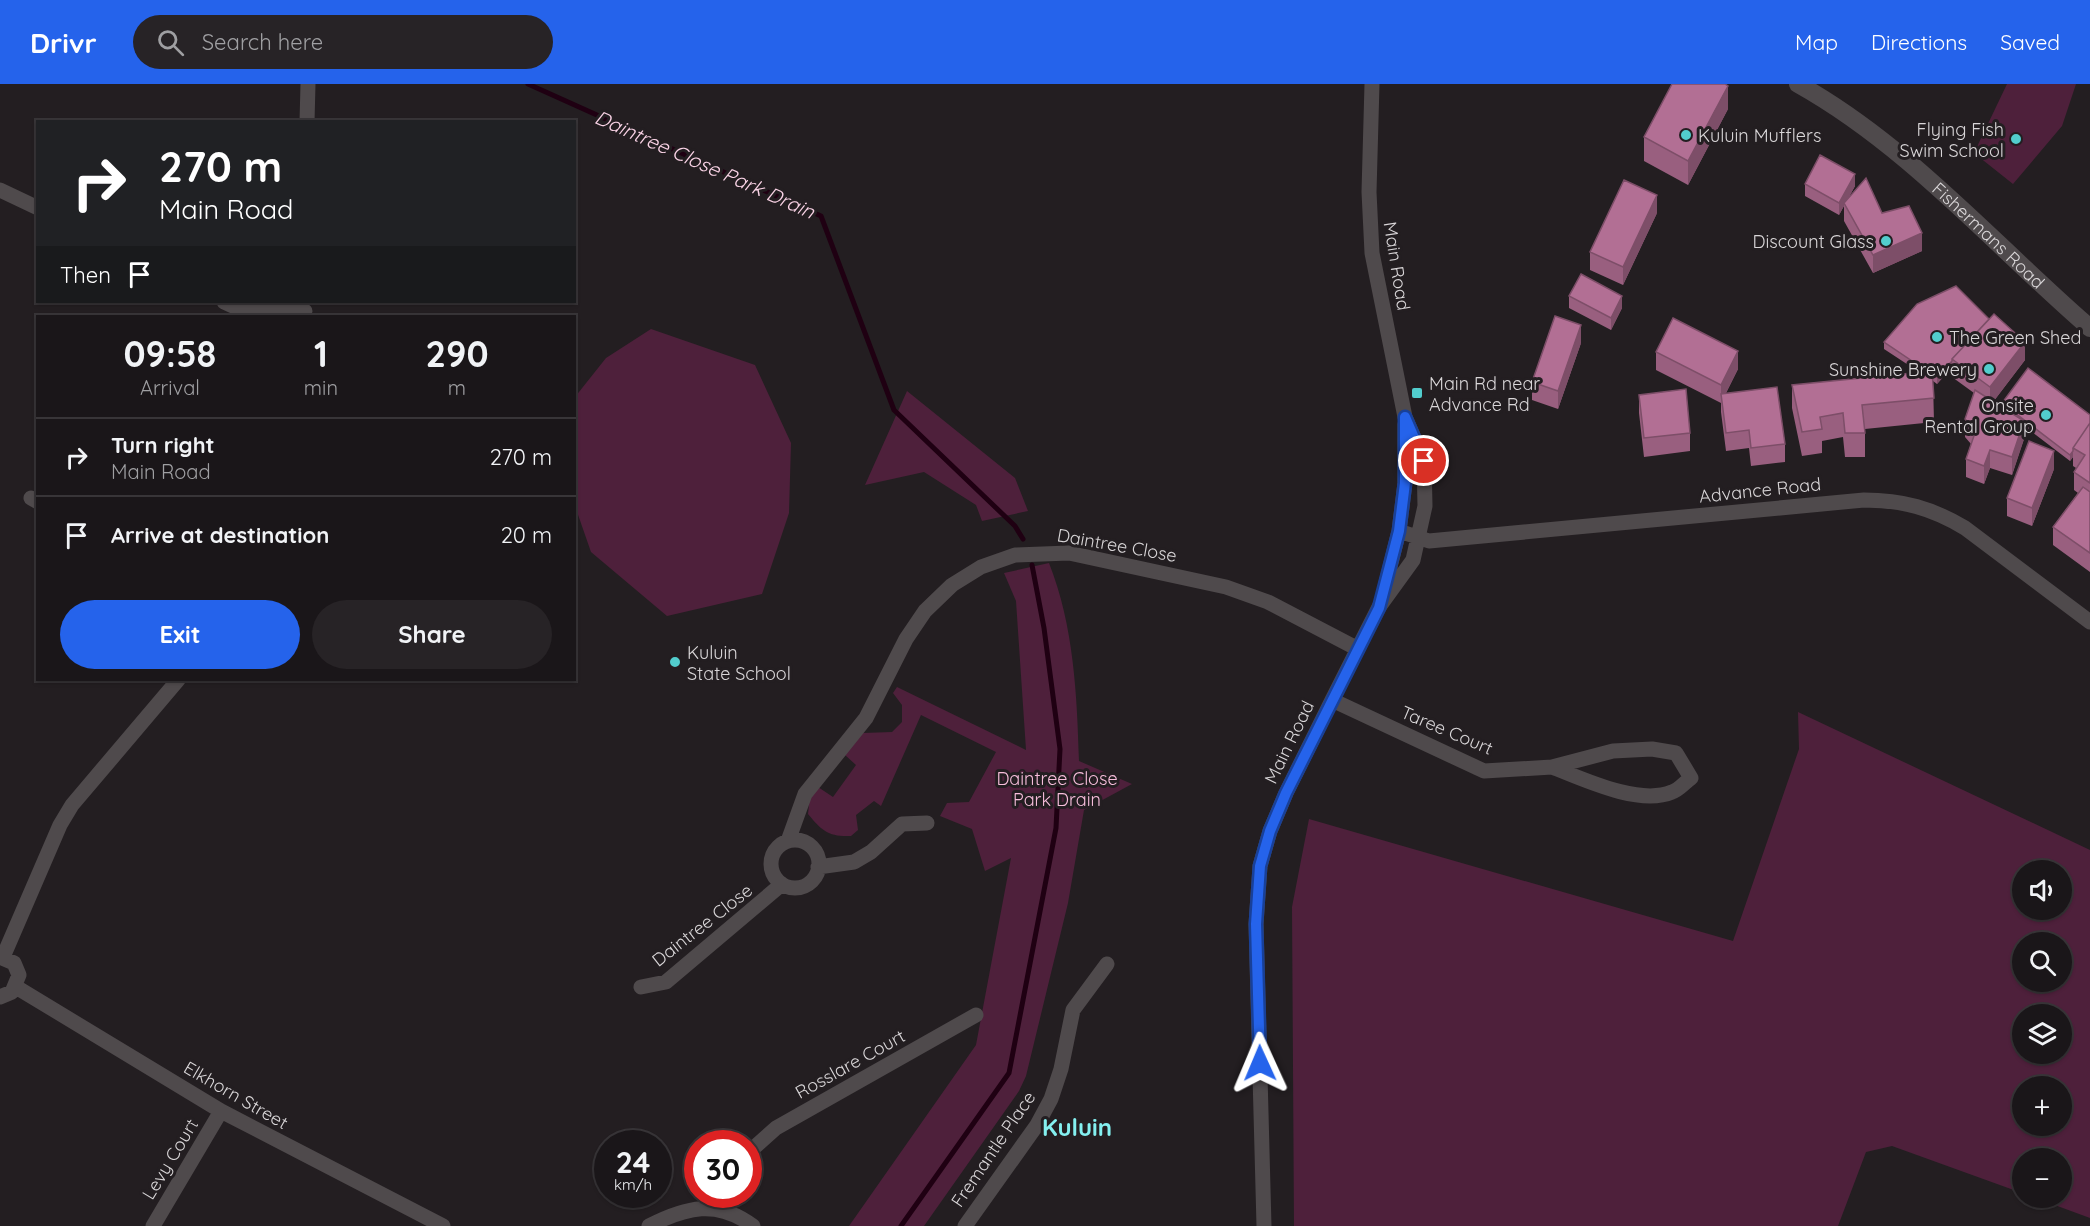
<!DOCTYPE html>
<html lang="en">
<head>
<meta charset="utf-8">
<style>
  body { margin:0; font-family:Quicksand,sans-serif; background:#272326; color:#f1f3f6; height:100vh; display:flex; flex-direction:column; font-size:22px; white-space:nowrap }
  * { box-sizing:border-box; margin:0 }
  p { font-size:20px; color:#9f9fa2 }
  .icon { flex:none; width:33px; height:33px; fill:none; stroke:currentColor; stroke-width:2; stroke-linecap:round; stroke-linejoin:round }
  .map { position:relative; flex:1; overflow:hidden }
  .side { position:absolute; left:36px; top:231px; width:540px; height:366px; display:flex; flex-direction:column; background:#1a1619; border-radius:0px; box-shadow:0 2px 4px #0004,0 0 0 2px #383538 }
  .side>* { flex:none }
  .hud { position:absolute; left:36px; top:36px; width:540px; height:183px; border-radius:0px; box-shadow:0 2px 4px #0004,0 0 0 2px #383538; background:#202124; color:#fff; overflow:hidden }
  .buttons { position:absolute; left:2012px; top:776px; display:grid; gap:12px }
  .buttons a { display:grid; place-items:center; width:60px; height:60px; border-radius:50%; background:#1a1619; box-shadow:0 2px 4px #0004,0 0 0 2px #383538; font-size:30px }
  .speed { position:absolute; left:594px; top:1046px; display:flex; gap:12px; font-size:30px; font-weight:700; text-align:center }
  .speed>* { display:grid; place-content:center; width:78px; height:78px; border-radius:50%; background:#1a1619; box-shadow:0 2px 4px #0004,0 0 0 2px #383538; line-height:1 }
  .speed small { font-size:15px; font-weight:400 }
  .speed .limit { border:9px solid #d22; background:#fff; color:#111 }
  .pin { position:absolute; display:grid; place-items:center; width:51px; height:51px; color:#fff; margin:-26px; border:3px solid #fff; border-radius:50%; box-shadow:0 2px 6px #0007 }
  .me { position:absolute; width:66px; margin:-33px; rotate:359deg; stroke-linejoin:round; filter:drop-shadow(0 0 4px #0008) }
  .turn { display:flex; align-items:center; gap:21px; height:126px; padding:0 24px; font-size:27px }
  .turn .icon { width:78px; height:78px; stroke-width:2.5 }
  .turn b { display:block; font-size:42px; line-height:51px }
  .then { display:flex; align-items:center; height:57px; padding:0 24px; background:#0003; gap:12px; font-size:22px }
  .eta { display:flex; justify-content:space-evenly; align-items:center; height:102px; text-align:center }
  .eta b { font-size:36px; font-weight:800; line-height:42px }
  .button { display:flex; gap:12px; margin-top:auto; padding:12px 24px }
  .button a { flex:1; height:69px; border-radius:36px; background:#2563eb; color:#fff; font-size:24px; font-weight:800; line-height:69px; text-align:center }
  .button a+a { background:#272326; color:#f1f3f6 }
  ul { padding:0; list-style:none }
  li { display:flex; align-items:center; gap:18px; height:78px; padding:0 24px; border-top:2px solid #383538 }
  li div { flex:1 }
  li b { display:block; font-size:22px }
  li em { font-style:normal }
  header { display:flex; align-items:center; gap:36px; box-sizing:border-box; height:84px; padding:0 30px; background:#2563eb; color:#fff }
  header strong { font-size:28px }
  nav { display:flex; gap:33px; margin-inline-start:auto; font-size:21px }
  .search { width:420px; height:54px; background:#272326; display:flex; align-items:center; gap:15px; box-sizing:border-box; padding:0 21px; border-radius:33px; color:#9f9fa2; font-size:22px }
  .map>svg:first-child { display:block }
  .green { fill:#4e203b; fill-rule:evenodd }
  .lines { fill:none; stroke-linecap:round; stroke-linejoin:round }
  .stream { stroke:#1f0012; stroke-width:5 }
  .street { stroke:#4f4a4c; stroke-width:15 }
  .secondary { stroke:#4f4a4c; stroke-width:18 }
  .wall { fill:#995f7f }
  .shaded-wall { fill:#7d4e68 }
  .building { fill:#b26f94; stroke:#7d4e68; stroke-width:1.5 }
  .route-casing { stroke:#184099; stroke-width:15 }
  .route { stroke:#2563eb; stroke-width:10 }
  .poi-dot { fill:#52cdcd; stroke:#231e21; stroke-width:2 }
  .labels { text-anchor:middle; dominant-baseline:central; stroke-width:6; stroke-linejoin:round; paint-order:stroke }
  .poi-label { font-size:18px; fill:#d9d6d8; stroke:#231e21; text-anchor:end }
  .street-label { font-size:18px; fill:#d9d6d8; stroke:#231e21 }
  .park-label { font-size:18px; fill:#f7bddb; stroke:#231e21 }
  .water-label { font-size:20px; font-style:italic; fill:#fbd4e7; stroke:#231e21 }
  .district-label { font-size:24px; font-weight:bold; fill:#84f0f0; stroke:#231e21 }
</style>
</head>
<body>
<header>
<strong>Drivr</strong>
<div class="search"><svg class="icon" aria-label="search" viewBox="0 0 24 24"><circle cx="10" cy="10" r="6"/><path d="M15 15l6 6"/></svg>Search here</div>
<nav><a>Map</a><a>Directions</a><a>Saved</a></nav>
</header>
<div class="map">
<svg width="2090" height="1142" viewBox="0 0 2090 1142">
  <rect width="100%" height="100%" fill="#231e21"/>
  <path class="green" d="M2007,0H2076L2062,42L2013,100L1974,69Z
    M651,245L755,281L791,359L789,429L762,510L667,532L591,468L575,422V313L606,274Z
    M907,307L1015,394L1028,427L982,437L976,421L924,388L865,401Z
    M1049,479C1074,542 1077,611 1079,677L1132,700L1084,726L1068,819L1026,992L1019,1007L924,1142H849L976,961L1011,774L985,787L972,745L940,732L947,719L969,718L996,668L921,631L881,722L874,717L856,731L858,746L851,752C829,753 822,747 808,730L810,711L818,703L833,713L856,681L845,671L863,649L892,648L902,638V621L893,609L897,603L1026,666L1016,517L1004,489Z
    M1798,628L2090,766V1134L2033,1113H2061V1074H2022V1109L1892,1062L1866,1068L1838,1142H1294L1292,823L1309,735L1733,857L1799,665ZM2022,786H2061V825H2022ZM2022,858H2061V897H2022ZM2022,930H2061V969H2022ZM2022,1002H2061V1041H2022Z"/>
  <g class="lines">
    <path class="stream" d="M528,0L821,132L894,326L1015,442L1023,455
      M901,1142L1009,989L1056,744L1060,665L1044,544L1032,481"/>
    <path class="street" d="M307,38L308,0
      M0,106L38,124
      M224,218L237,224L305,227
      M31,414L38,418
      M1399,447L1429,457L1864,416C1902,416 1932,424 1965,444L2090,538
      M1382,515L1399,447L1405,399V340
      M1332,616L1484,687L1552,683L1613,667L1652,665L1676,669L1691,694C1685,698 1679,706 1672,708C1639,722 1583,695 1552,683
      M771 780a24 24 0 1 1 48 0a24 24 0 1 1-48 0Z
      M788,757L805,710L866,634L906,555L925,527L952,501L981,483L1015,471L1069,469L1226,503L1268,518L1358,565
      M818,783L854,778L871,768L902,740L927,739
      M0,873L14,879L19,891L12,908L0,913
      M3,873L60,741L72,721L178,596
      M16,903L221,1027L443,1142
      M641,903L666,898L782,800
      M748,1069L776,1044L976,931
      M727,1128L733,1110
      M153,1142L221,1027
      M649,1142C686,1123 717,1115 753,1142
      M965,1142L1037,1041L1051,1015L1061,985L1073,926L1107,880
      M1264,1142L1256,840L1260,782L1270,747L1286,709L1332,616L1379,523L1413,476L1425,422L1424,377L1405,333L1372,169L1369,108L1372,0"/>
    <path class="secondary" id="s1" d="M1798,0C1909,62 1994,161 2090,244"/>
  </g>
  <path class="wall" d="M1728,25L1688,101L1644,77V53Z
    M1805,100L1855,102L1849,113L1882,129L1922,167L1873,189L1844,137V122L1839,131L1805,112Z
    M1657,129L1623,201L1590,186V168Z
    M1569,212L1622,224L1611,246L1569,224Z
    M1884,258L2025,276L1993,318L2002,323V319L2090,331V488L2053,461V443L2078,409L2074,406V388L2076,384L2073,382V373L2070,377L2024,342V355L2012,391L1990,384L1984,400L1966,393V375L1971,360L1965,353V335L1974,309L1952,293V283L1937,300L1933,297L1934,338L1865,345V373H1845L1843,353L1822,357V369L1802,372L1792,324V301L1919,288L1884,265Z
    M1581,259L1558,325L1532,316V298Z
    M1656,268L1738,285L1726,309L1785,360V378L1751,382L1749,364L1726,367L1721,328V318V319L1656,286Z
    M1639,311L1690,349V367L1644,373L1639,329Z
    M2054,385L2032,442L2007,432V414Z"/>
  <path class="shaded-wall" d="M1728,2V25L1688,101V77Z
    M1855,90V102L1845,120L1844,119V122L1839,131V119Z
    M1657,111V129L1623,201V183Z
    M1922,149V167L1873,189V171Z
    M1622,212V224L1611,246V234Z
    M1581,241V259L1558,325V307Z
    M2025,258V276L1990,322V303Z
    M1738,267V285L1722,317L1721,310V319V301Z
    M1952,277V283L1937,300V293Z
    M2024,337V355L2012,391V373Z
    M1990,366V384L1984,400V382Z
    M2054,367V385L2032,442V424Z
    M2073,367V373L2070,377V371Z"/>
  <path class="building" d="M1672,0H1725L1728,2L1688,77L1644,53Z
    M1820,71L1855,90L1839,119L1805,100Z
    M1866,94L1882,129L1909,122L1922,149L1873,171L1844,119Z
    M1624,96L1657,111L1623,183L1590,168Z
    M1581,190L1622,212L1611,234L1569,212Z
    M1956,202L1989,235L1952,275V277L1937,293L1933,291L1932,287H1927L1884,258L1917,220Z
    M1994,230L2025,258L1990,303L1952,275Z
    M1555,232L1581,241L1558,307L1532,298Z
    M1673,234L1738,267L1721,301L1656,268Z
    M2028,284L2090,331V339L2073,364V367L2070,371L2002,319Z
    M1932,287L1934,314L1862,321L1865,349H1845L1843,329L1820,333L1822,345L1802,348L1792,301Z
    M1777,303L1785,360L1751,364L1749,346L1726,349L1721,310Z
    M1686,305L1690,349L1644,354L1639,311Z
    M1975,306L2024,337L2012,373L1990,366L1984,382L1966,375L1976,346L1965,335Z
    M2090,339V399L2074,388L2085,371L2073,364Z
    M2029,357L2054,367L2032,424L2007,414Z
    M2083,403L2090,408V469L2053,443Z"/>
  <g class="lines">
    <defs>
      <path id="route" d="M1260,979L1256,840L1260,782L1270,747L1286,709L1379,524L1399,447L1405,399V333L1424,377"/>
    </defs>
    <use href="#route" class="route-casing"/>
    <use href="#route" class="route"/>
  </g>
  <g class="poi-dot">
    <circle cx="1686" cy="51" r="6"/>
    <circle cx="2016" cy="55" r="6"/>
    <circle cx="1886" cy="157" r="6"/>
    <circle cx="1937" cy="253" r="6"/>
    <circle cx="1989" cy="285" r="6"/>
    <rect x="1411" y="303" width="12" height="12" rx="3"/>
    <circle cx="2046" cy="331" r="6"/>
    <circle cx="675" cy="578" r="6"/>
  </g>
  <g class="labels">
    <g class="poi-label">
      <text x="2004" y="45">Flying Fish<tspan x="2004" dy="21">Swim School</tspan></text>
      <text x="1698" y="51" text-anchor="start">Kuluin Mufflers</text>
      <text x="1874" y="157">Discount Glass</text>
      <text x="1949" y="253" text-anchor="start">The Green Shed</text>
      <text x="1977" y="285">Sunshine Brewery</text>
      <text x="1429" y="299" text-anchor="start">Main Rd near<tspan x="1429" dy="21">Advance Rd</tspan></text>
      <text x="2034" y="321">Onsite<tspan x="2034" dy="21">Rental Group</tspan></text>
      <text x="687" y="568" text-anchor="start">Kuluin<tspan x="687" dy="21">State School</tspan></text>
    </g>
    <g class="street-label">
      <text stroke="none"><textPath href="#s1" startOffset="244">Fishermans Road</textPath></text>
      <text transform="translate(1397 182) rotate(81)">Main Road</text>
      <text transform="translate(1760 406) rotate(-6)">Advance Road</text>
      <text transform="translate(1117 461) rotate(10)">Daintree Close</text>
      <text transform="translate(1447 646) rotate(23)">Taree Court</text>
      <text transform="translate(1289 658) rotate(-64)">Main Road</text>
      <text transform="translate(702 841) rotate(-38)">Daintree Close</text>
      <text transform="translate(850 980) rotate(-29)">Rosslare Court</text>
      <text transform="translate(236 1011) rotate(30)">Elkhorn Street</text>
      <text transform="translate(993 1065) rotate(-56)">Fremantle Place</text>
      <text transform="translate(170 1075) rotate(-59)">Levy Court</text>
    </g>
    <g class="park-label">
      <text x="1057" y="694">Daintree Close<tspan x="1057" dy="21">Park Drain</tspan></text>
    </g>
    <g class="water-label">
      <text transform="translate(705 80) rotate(24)">Daintree Close Park Drain</text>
    </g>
    <g class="district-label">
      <text x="1077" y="1043">Kuluin</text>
    </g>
  </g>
</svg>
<div class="buttons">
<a><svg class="icon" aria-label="sound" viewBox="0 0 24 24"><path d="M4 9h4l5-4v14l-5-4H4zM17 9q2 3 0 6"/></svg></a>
<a><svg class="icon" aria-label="search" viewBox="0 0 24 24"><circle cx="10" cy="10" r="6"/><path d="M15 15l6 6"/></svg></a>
<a><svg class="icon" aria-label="layers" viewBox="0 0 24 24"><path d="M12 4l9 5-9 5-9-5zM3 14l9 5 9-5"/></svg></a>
<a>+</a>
<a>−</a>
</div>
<div class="speed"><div>24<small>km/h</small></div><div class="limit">30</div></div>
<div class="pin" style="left:1424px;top:377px;background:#d93025"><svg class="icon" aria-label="arrive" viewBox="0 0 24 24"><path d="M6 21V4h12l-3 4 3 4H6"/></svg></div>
<svg class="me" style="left:1260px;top:979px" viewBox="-20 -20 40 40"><path d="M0-17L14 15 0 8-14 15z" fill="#2563eb" stroke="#fff" stroke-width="4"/></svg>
<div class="hud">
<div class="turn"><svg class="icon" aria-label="right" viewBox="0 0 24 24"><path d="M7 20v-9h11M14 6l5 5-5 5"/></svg><div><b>270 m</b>Main Road</div></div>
<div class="then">Then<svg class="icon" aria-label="arrive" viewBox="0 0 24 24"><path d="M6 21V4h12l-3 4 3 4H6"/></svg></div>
</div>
<section class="side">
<div class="eta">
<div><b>09:58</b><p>Arrival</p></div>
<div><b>1</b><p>min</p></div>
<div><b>290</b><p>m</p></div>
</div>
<ul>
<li><svg class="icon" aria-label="right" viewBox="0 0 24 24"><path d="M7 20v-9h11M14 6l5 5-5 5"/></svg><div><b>Turn right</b><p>Main Road</p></div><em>270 m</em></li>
<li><svg class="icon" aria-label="arrive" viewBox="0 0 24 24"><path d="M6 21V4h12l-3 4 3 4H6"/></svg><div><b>Arrive at destination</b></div><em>20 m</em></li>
</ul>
<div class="button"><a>Exit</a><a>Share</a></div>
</section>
</div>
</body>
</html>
